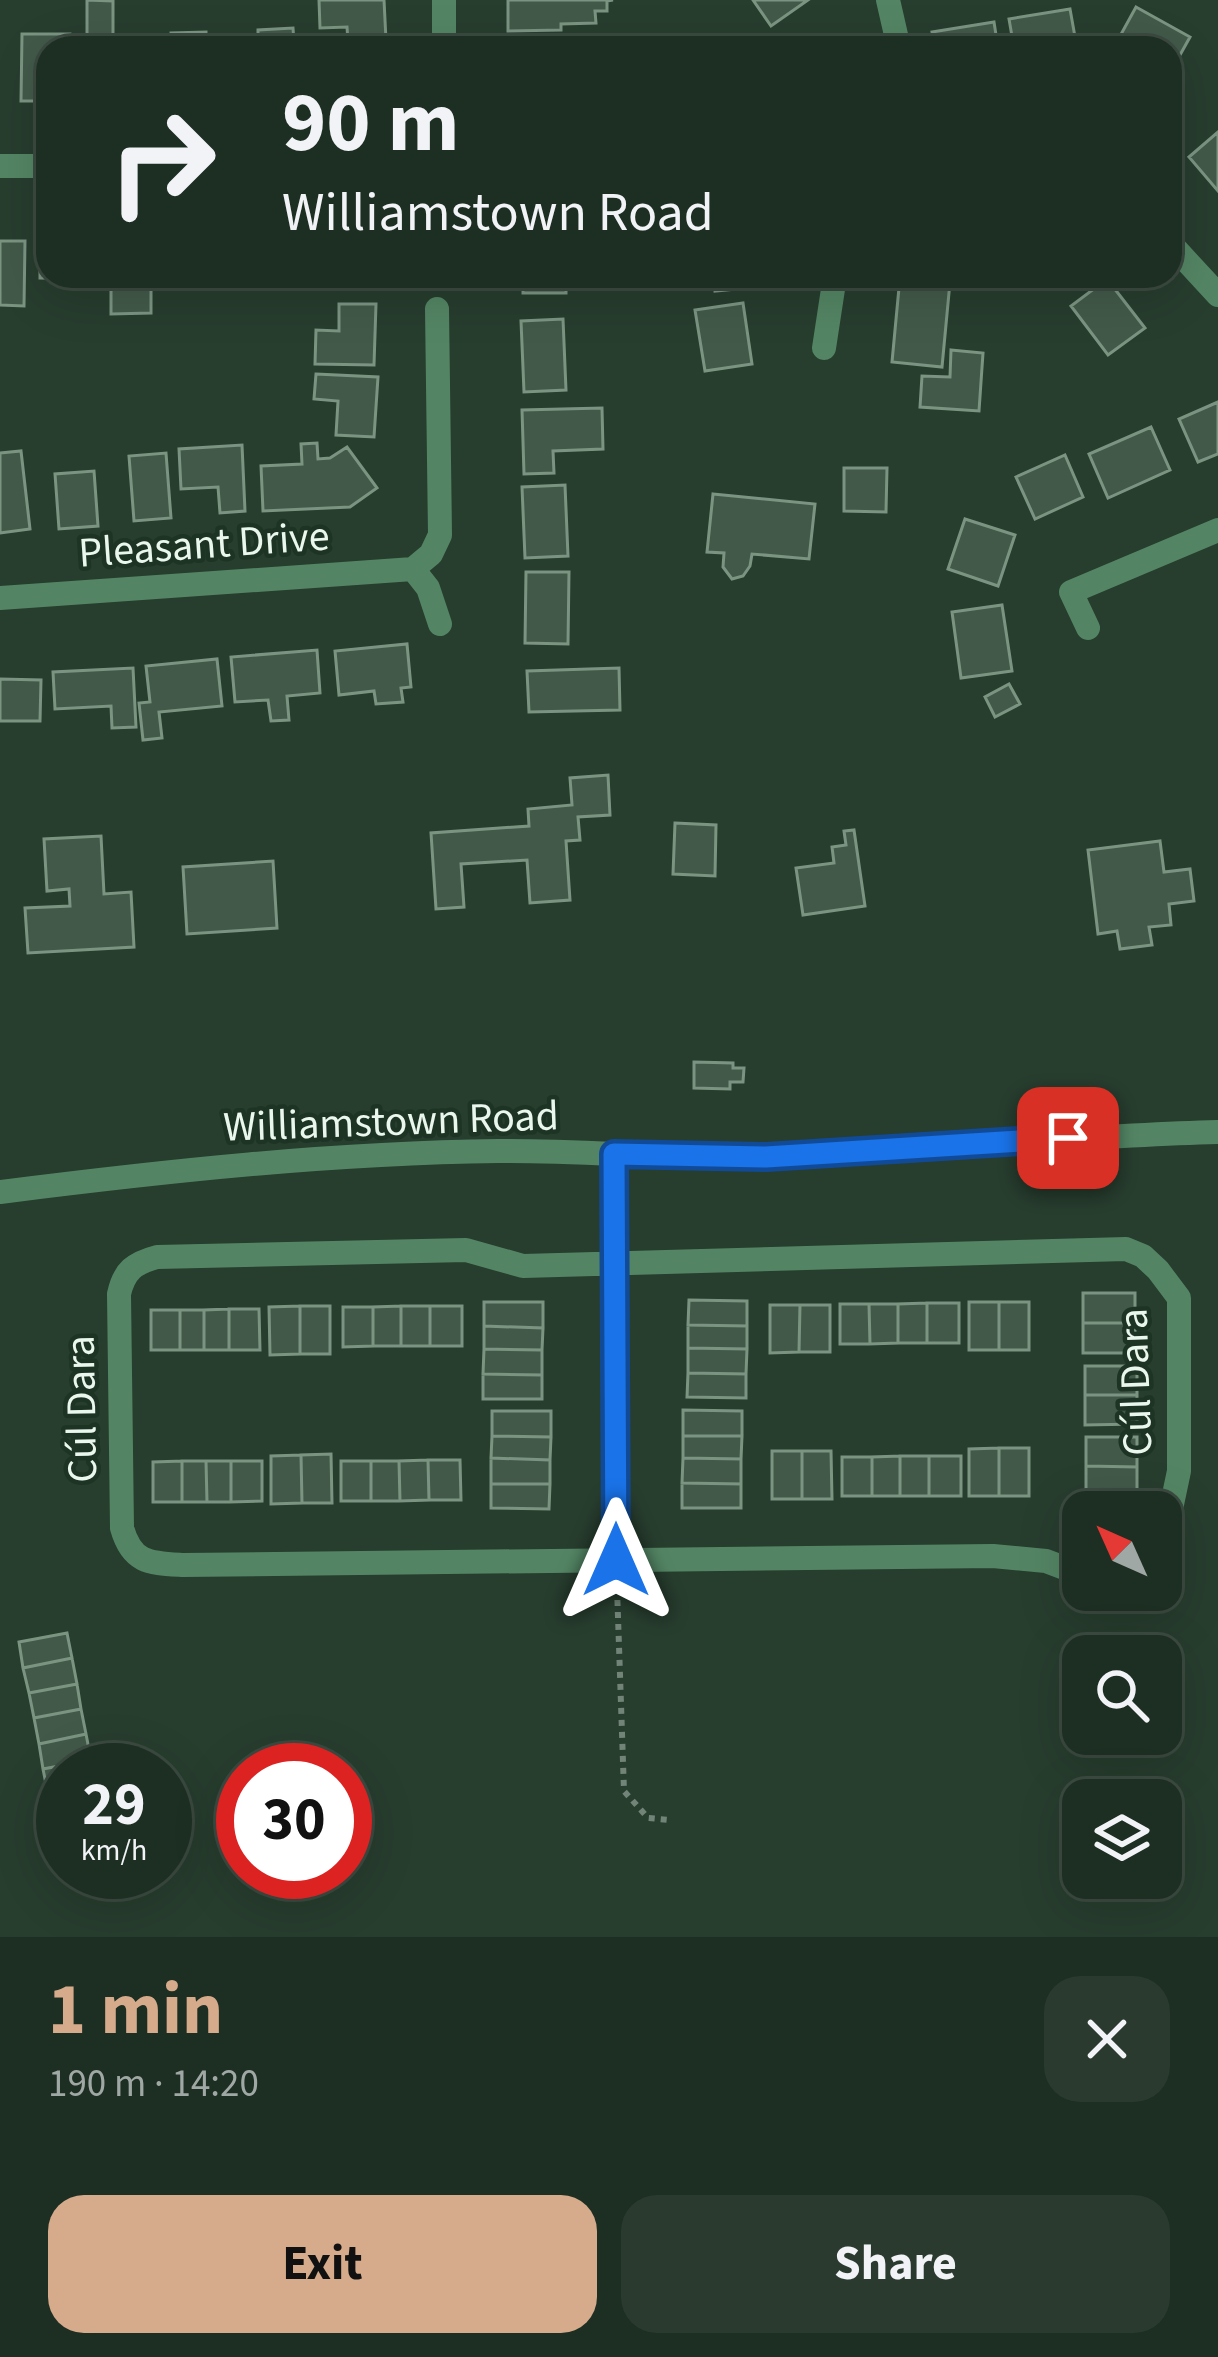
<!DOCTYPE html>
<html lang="en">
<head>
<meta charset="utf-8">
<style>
  body { margin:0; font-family:"Source Sans 3",sans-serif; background:#2a3a2f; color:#f1f3f6; height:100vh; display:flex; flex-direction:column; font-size:45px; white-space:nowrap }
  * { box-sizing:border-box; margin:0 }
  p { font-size:39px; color:#a0a8a5 }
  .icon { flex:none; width:66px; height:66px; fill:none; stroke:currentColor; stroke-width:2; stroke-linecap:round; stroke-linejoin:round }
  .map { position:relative; height:1937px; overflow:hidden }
  .drawer { display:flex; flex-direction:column; background:#1d2e22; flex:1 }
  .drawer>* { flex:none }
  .hud { position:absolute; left:36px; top:36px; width:1146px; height:252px; border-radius:36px; box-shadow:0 12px 48px #0002,0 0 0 3px #3b4a40; background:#1d2e22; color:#f1f3f6; overflow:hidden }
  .needle { width:78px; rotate:315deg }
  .tools { position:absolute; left:1062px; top:1491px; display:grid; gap:24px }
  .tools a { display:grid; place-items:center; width:120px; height:120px; border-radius:24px; background:#1d2e22; box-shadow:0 12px 48px #0002,0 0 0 3px #3b4a40; font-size:60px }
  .speed { position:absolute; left:36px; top:1743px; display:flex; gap:24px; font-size:60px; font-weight:700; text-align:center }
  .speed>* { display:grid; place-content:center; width:156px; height:156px; border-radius:50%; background:#1d2e22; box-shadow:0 12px 48px #0002,0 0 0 3px #3b4a40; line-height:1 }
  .speed small { font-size:30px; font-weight:400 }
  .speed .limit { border:18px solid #d22; background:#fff; color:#111 }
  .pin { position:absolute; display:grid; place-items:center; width:102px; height:102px; color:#fff; margin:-51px; border-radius:24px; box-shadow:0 6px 18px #0006 }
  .me { position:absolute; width:132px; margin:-66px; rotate:0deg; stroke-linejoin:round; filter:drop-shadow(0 0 9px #0008) }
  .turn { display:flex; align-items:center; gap:42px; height:252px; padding:0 48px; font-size:54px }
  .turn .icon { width:156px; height:156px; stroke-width:2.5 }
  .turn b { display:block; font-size:84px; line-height:102px }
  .round { display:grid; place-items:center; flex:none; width:126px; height:126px; border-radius:36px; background:#2a3a2f }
  .overview { display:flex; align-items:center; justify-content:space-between; height:204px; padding:0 48px }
  h1 { font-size:72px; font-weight:700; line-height:90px; color:#d6ab8b }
  .cta { display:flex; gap:24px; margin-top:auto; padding:24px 48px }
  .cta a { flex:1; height:138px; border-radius:36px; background:#d6ab8b; color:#111; font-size:48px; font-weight:700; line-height:138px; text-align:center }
  .cta a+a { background:#2a3a2f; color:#f1f3f6 }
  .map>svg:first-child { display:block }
  .building { fill:#425949; stroke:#7b9482; stroke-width:3 }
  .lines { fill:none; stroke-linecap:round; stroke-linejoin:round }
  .path { stroke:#718477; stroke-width:6; stroke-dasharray:6 6; stroke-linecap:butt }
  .minor { stroke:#538564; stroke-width:24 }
  .tertiary { stroke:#538564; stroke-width:24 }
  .route-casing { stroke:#114b97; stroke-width:30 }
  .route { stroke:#1a73e8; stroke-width:21 }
  .labels { text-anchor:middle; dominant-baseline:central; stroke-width:9; stroke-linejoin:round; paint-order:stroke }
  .street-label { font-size:42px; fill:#e9f7ed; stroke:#1d3324 }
</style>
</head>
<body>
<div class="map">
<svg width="1218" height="1937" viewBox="0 0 1218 1937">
  <rect width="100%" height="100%" fill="#273d2e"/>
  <path class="building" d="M87,0L113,1V48H87Z
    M319,0H384L386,40L348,42L347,27L320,28Z
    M508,0H613L607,1V11H595L596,23L561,24V30L508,31Z
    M753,0H808L771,26Z
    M1136,7L1190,37L1170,73V48L1114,47Z
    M1070,9L1077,48H1014L1009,19Z
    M994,22L998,48H935L932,32Z
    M293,28L294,42L258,44V30Z
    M206,32V47L246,48H171V33Z
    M22,34H70V48H48V101H21Z
    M505,41L571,42V48H505Z
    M1218,132V191L1189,157Z
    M0,241H25L24,306L0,305Z
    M40,241H48V276H104V279L40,278Z
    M111,276H151V313L111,314Z
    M523,276H566V293H523Z
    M714,276H757L758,287L715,291Z
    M900,277L950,282L942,367L892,362Z
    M1107,279L1145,328L1108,355L1071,306Z
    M743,303L752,364L705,371L695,310Z
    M339,304H376L374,365L315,364L316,330L339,331Z
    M563,319L566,390L524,392L521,321Z
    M951,350L983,353L979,411L920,407L922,376L950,377Z
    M316,374L378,377L374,437L336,435L338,401L314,399Z
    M1218,402V454L1198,462L1179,419Z
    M602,408L603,449L553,451L554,473L524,474L522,410Z
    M1151,427L1170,470L1108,498L1089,454Z
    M317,443L318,459L330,458L347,447L377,488L350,507L263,511L261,466L302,464L301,444Z
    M242,445L245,511L220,513L218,487L181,489L179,449Z
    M21,451L30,529L0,533V453Z
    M166,453L171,518L134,521L129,456Z
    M1065,455L1083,497L1035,519L1016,477Z
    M844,468H887L886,512L844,511Z
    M94,471L98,526L59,529L55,474Z
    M565,485L568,556L525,558L522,487Z
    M713,494L815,504L809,559L752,554L750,566L743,576L732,579L723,567L724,553L707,552Z
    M965,519L1015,535L998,586L948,569Z
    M526,572H569L568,644L525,643Z
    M1002,605L1012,671L961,678L952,612Z
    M407,644L411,687L401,688L403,702L376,704L374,691L339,695L335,651Z
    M317,650L320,693L287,696L289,720L271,721L268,700L235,702L231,657Z
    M217,659L222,706L159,712L162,738L143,740L139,703L150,702L146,666Z
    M133,668L136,727L112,728L111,706L55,709L53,672Z
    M619,668L620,710L529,712L527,671Z
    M0,679L41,680L40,721H0Z
    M1009,684L1020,704L995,717L985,697Z
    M608,775L610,815L578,817L580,840L566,841L570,900L530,903L527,860L461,864L464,907L436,909L431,833L529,826L528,809L572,805L570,778Z
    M675,823L716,825L715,876L673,874Z
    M854,830L865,906L803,915L796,868L834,863L832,847L846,845L844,831Z
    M101,836L104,894L131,892L134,947L28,953L25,908L70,906L69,889L47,891L44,839Z
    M1160,841L1164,872L1190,869L1194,901L1169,904L1171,925L1149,927L1152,945L1120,949L1117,931L1098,934L1088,850Z
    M273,861L277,928L187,934L183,867Z
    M694,1062L733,1063V1068H744L743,1082H730V1089L694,1088Z
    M1083,1293H1135V1323H1083Z
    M689,1300L747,1301V1326L688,1325Z
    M484,1302H543V1328L484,1326Z
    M969,1302H999V1350H969Z
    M999,1302H1029V1350H999Z
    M927,1303H959V1343H927Z
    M927,1303V1343H898V1304Z
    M840,1304H869L870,1344H840Z
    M869,1304H898V1343L870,1344Z
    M770,1305H800L799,1352L770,1353Z
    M800,1305H830V1352H799Z
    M300,1306H330V1354H300Z
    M300,1306V1354L270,1355L269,1307Z
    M401,1306H430V1346H401Z
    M401,1306V1346H373V1307Z
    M430,1306H462V1346H430Z
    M343,1307H373V1346L343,1347Z
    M229,1309H259L260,1350H229Z
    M229,1309V1350H204V1310Z
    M151,1310H180V1350H151Z
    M180,1310H204V1350H180Z
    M1083,1323H1135V1353H1083Z
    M688,1325L747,1326V1349L688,1348Z
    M484,1326L543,1328L542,1350L484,1349Z
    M688,1348L747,1349L746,1374L688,1373Z
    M484,1349L542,1350V1375L483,1374Z
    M1085,1366H1137V1395H1085Z
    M688,1373L746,1374V1398L687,1397Z
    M483,1374L542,1375V1399H483Z
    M1085,1395H1137V1424L1085,1425Z
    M683,1410L742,1411V1436H683Z
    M492,1411H551V1437L492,1436Z
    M492,1436L551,1437L550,1460L491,1458Z
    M683,1436H742L741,1459L683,1458Z
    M1086,1437H1137V1467L1086,1466Z
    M999,1448H1029V1496H999Z
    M999,1448V1496H969V1449Z
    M772,1451H802V1499H772Z
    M802,1451H831L832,1499H802Z
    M331,1454L332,1503H302L301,1455Z
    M301,1455L302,1503L271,1504V1456Z
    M900,1456H929V1496H900Z
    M900,1456V1496H872V1457Z
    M929,1456H961V1496H929Z
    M842,1457H872V1496H842Z
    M491,1458L550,1460V1484H491Z
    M683,1458L741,1459V1484L682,1483Z
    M428,1460H460L461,1500H429Z
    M428,1460L429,1500L400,1501L399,1461Z
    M182,1461H206L207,1502H182Z
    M182,1461V1502H153V1462Z
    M206,1461H231V1502H207Z
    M231,1461H262V1501L231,1502Z
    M341,1461H371V1501H341Z
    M371,1461H399L400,1501H371Z
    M1086,1466L1137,1467V1497H1086Z
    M682,1483L741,1484V1508H682Z
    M491,1484H550L549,1509L491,1508Z
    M67,1633L72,1658L23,1668L19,1642Z
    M72,1658L77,1684L29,1693L23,1668Z
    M77,1684L81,1709L34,1718L29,1693Z
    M81,1709L86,1734L39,1744L34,1718Z
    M86,1734L91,1760L43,1769L39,1744Z
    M91,1760L93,1770H63V1791L48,1794L43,1769Z"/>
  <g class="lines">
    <path class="path" d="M617,1588L624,1791L648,1818L670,1820"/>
    <path class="minor" d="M444,0V48
      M888,0L899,48
      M0,166H48
      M1170,243L1218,295
      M437,309L440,535L431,554L413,569L428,588L440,624
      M824,348L835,276
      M0,598L413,569
      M1088,628L1071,592L1218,530
      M614,1154L616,1560
      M1083,1575L1046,1561L993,1556L182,1565C149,1563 132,1563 122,1528L119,1294C124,1271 134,1263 157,1257L466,1250L523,1266L1126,1249L1143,1256L1158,1270L1179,1298V1471L1171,1509L1161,1540"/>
    <path class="tertiary" d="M0,1192C166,1171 332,1153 499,1151C587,1150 675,1160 763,1157C915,1152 1066,1136 1218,1132"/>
  </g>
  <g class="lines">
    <defs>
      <path id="route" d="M616,1560L614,1154L766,1157L1068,1138"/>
    </defs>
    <use href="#route" class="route-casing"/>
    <use href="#route" class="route"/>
  </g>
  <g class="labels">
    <g class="street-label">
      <text transform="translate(204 545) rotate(-4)">Pleasant Drive</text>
      <text transform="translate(391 1122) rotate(-2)">Williamstown Road</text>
      <text transform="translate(1136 1382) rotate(-92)">Cúl Dara</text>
      <text transform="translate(82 1409) rotate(-91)">Cúl Dara</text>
    </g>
  </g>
</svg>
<div class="tools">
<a><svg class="needle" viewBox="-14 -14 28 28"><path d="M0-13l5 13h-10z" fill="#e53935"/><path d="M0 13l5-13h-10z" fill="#a0a8a5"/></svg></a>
<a><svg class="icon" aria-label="search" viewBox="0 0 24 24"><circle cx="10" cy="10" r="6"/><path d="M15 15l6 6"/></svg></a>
<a><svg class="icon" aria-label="layers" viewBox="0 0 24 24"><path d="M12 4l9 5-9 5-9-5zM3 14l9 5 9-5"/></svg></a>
</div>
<div class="speed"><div>29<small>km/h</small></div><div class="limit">30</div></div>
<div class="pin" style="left:1068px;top:1138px;background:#d93025"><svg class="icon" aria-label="arrive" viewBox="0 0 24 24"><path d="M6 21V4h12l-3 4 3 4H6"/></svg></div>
<svg class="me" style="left:616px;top:1560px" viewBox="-20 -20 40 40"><path d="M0-17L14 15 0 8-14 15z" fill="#1a73e8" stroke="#fff" stroke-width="4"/></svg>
<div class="hud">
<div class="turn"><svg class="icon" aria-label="right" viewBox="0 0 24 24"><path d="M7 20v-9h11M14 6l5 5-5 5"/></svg><div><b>90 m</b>Williamstown Road</div></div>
</div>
</div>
<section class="drawer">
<div class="overview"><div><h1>1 min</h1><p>190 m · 14:20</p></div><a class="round"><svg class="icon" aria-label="close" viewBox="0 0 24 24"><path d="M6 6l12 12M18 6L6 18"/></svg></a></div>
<div class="cta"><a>Exit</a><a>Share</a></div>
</section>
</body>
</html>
